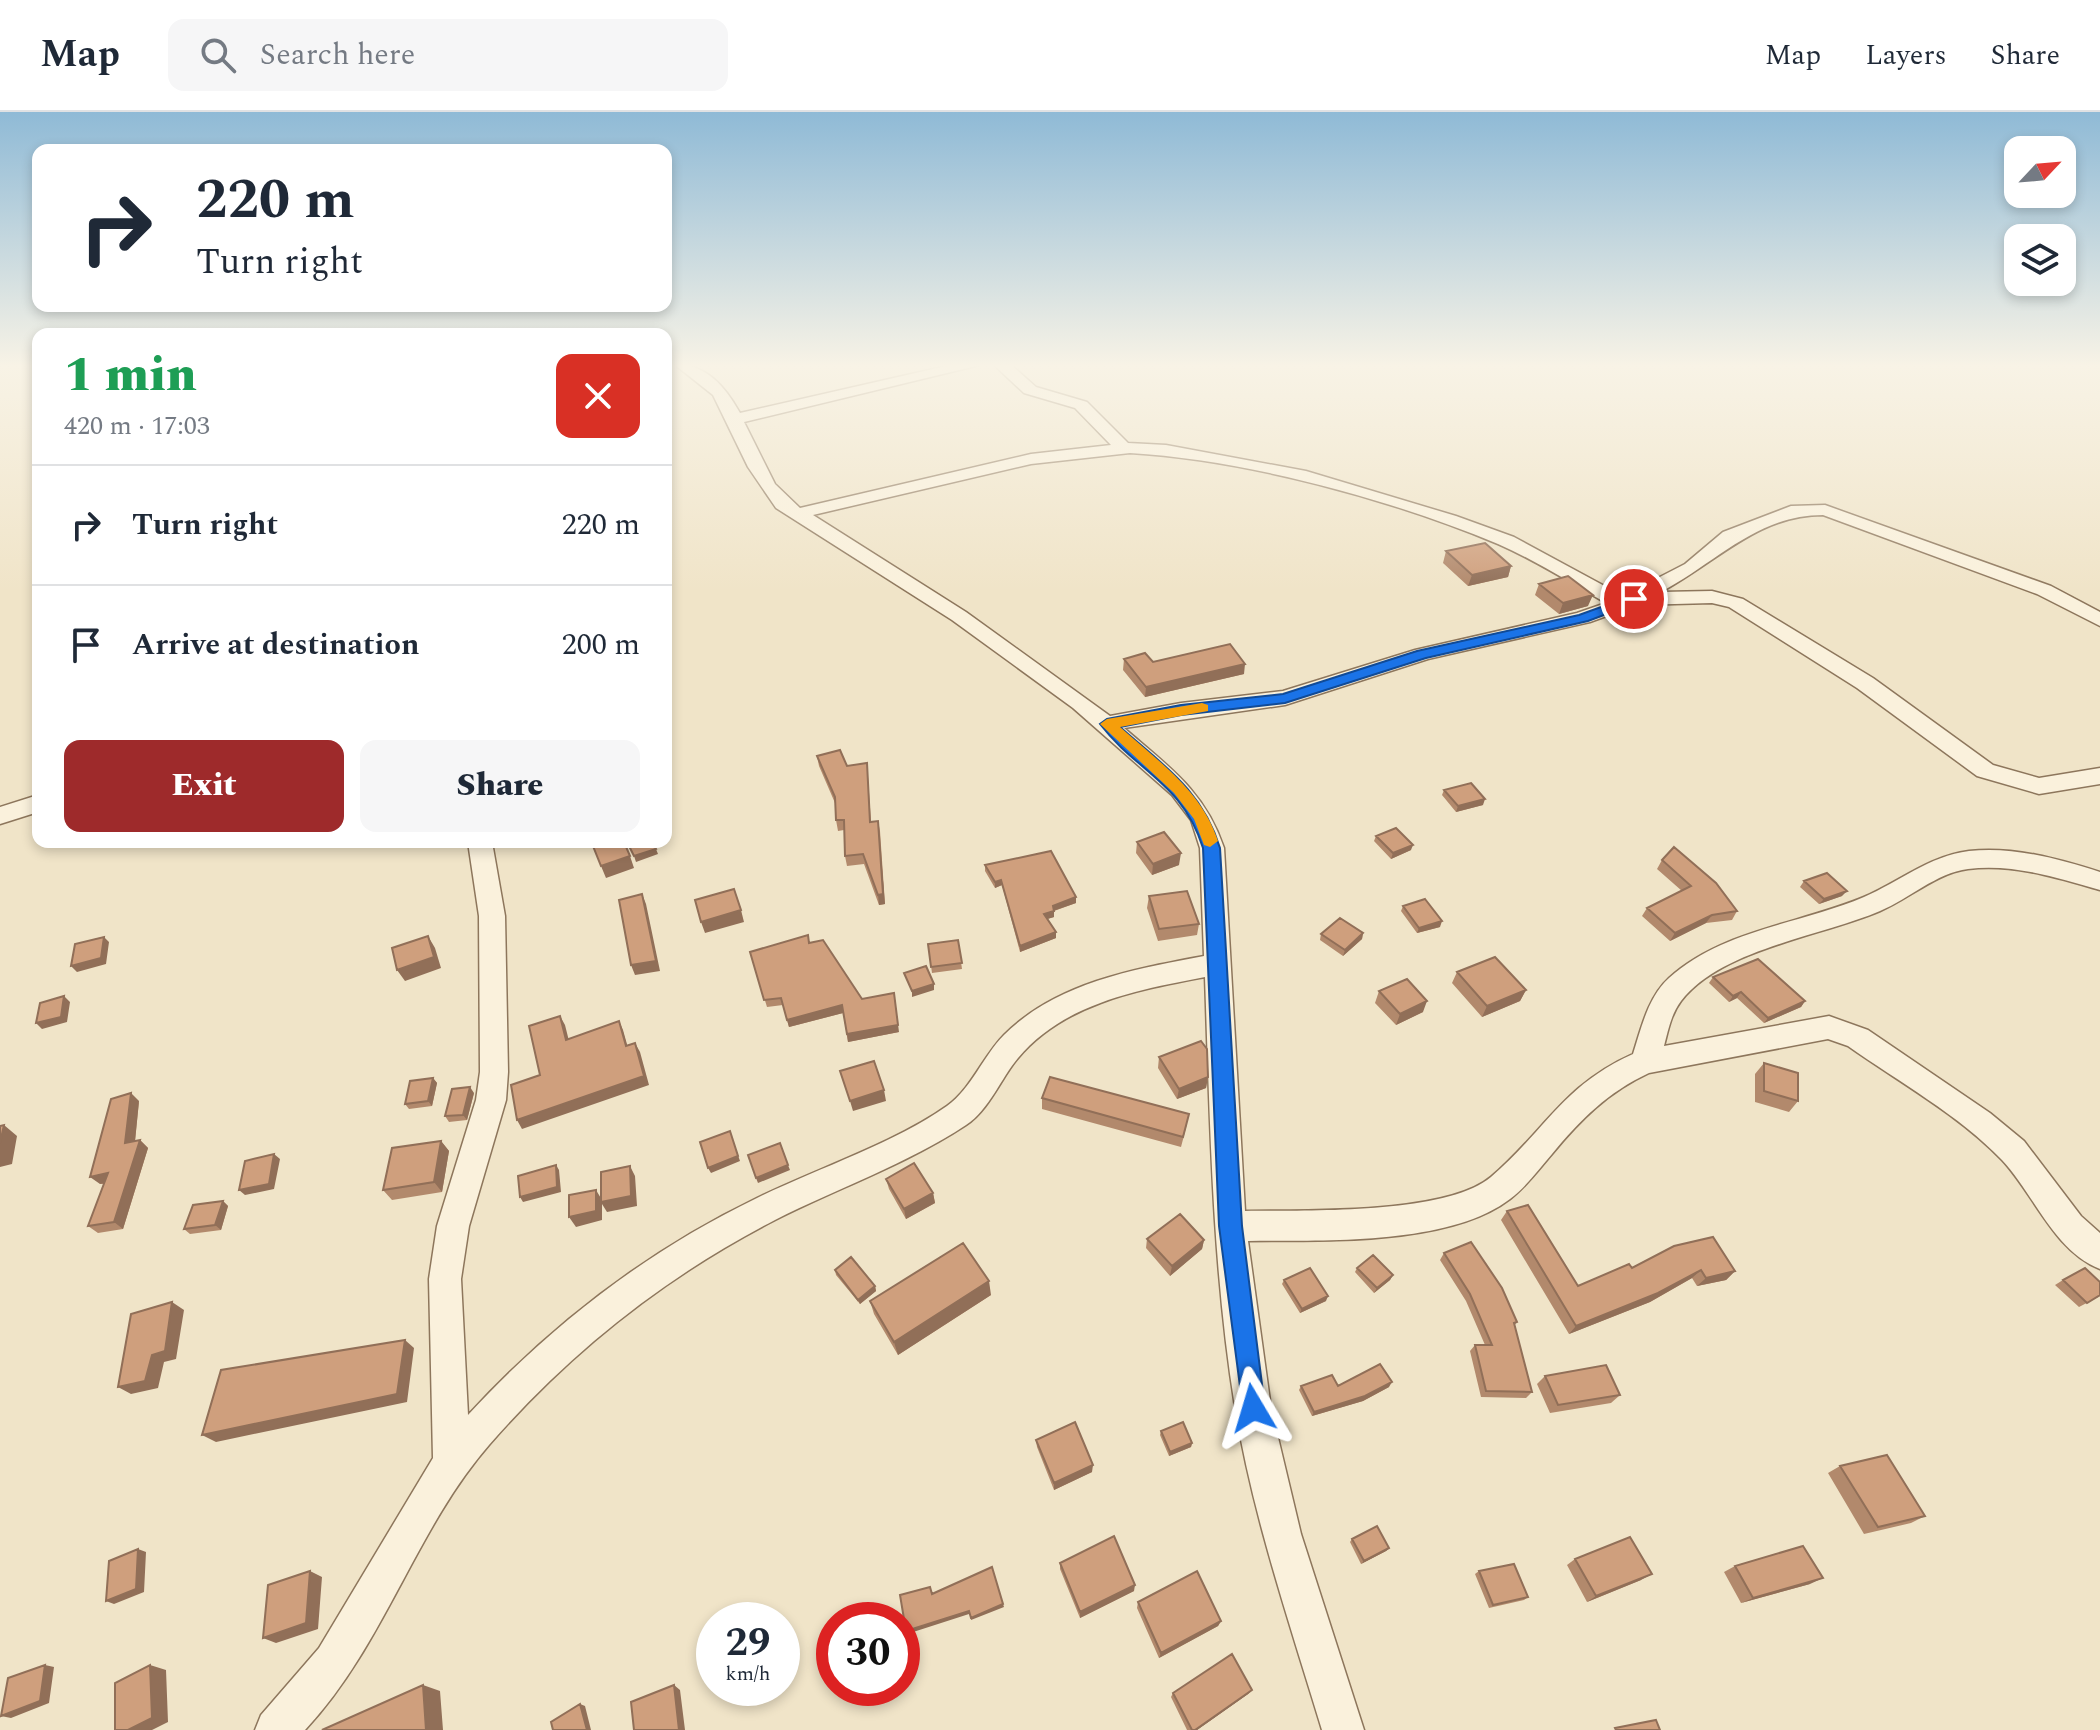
<!DOCTYPE html>
<html lang="en">
<head>
<meta charset="utf-8">
<style>
  body { margin:0; font-family:Spectral,serif; background:#f6f6f7; color:#1f2937; height:100vh; display:flex; flex-direction:column; font-size:30px; white-space:nowrap }
  * { box-sizing:border-box; margin:0 }
  p { font-size:26px; color:#747a83 }
  .icon { flex:none; width:44px; height:44px; fill:none; stroke:currentColor; stroke-width:2; stroke-linecap:round; stroke-linejoin:round }
  .map { position:relative; flex:1; overflow:hidden }
  .drawer { position:absolute; left:32px; top:216px; width:640px; height:520px; display:flex; flex-direction:column; background:#fff; border-radius:16px; box-shadow:0 4px 12px #0003 }
  .drawer>* { flex:none }
  .top-card { position:absolute; left:32px; top:32px; width:640px; height:168px; border-radius:16px; box-shadow:0 4px 12px #0003; background:#fff; color:#1f2937; overflow:hidden }
  .needle { width:52px; rotate:64deg }
  .fabs { position:absolute; left:2004px; top:24px; display:grid; gap:16px }
  .fabs a { display:grid; place-items:center; width:72px; height:72px; border-radius:16px; background:#fff; box-shadow:0 4px 12px #0003; font-size:40px }
  .speed { position:absolute; left:696px; top:1490px; display:flex; gap:16px; font-size:40px; font-weight:700; text-align:center }
  .speed>* { display:grid; place-content:center; width:104px; height:104px; border-radius:50%; background:#fff; box-shadow:0 4px 12px #0003; line-height:1 }
  .speed small { font-size:20px; font-weight:400 }
  .speed .limit { border:12px solid #d22; background:#fff; color:#111 }
  .pin { position:absolute; display:grid; place-items:center; width:68px; height:68px; color:#fff; margin:-34px; border:4px solid #fff; border-radius:50%; box-shadow:0 2px 8px #0007 }
  .me { position:absolute; width:88px; margin:-44px; rotate:353deg; stroke-linejoin:round; filter:drop-shadow(0 0 6px #0008) }
  .turn { display:flex; align-items:center; gap:28px; height:168px; padding:0 32px; font-size:36px }
  .turn .icon { width:104px; height:104px; stroke-width:2.5 }
  .turn b { display:block; font-size:56px; line-height:68px }
  .round { display:grid; place-items:center; flex:none; width:84px; height:84px; border-radius:16px; background:#f6f6f7 }
  .overview { display:flex; align-items:center; justify-content:space-between; height:136px; padding:0 32px }
  h1 { font-size:48px; font-weight:800; line-height:60px; color:#1e9e55 }
  .button { display:flex; gap:16px; margin-top:auto; padding:16px 32px }
  .button a { flex:1; height:92px; border-radius:16px; background:#9e2a2b; color:#fff; font-size:32px; font-weight:800; line-height:92px; text-align:center }
  .button a+a { background:#f6f6f7; color:#1f2937 }
  ul { padding:0; list-style:none }
  li { display:flex; align-items:center; gap:24px; height:120px; padding:0 32px; border-top:2px solid #e0e1e3 }
  li div { flex:1 }
  li b { display:block; font-size:30px }
  li em { font-style:normal }
  header { display:flex; align-items:center; gap:48px; box-sizing:border-box; height:112px; padding:0 40px; background:#fff; border-bottom:2px solid #e0e1e3 }
  header strong { font-size:38px }
  nav { display:flex; gap:44px; margin-inline-start:auto; font-size:28px }
  .search { width:560px; height:72px; background:#f6f6f7; display:flex; align-items:center; gap:20px; box-sizing:border-box; padding:0 28px; border-radius:16px; color:#747a83; font-size:30px }
  .map>svg:first-child { display:block }
  .lines { fill:none; stroke-linecap:round; stroke-linejoin:round }
  .minor-casing { stroke:#8d765c; stroke-width:3 }
  .minor { fill:#faf1dc; fill-rule:evenodd }
  .wall { fill:#b2896c }
  .shaded-wall { fill:#916f58 }
  .building { fill:#cf9f7d; stroke:#916f58; stroke-width:2 }
  .route { fill:#1a73e8; stroke:#114b97; stroke-width:2 }
  .slow { fill:#f59e0b }
</style>
</head>
<body>
<header>
<strong>Map</strong>
<div class="search"><svg class="icon" aria-label="search" viewBox="0 0 24 24"><circle cx="10" cy="10" r="6"/><path d="M15 15l6 6"/></svg>Search here</div>
<nav><a>Map</a><a>Layers</a><a>Share</a></nav>
</header>
<div class="map">
<svg width="2100" height="1618" viewBox="0 0 2100 1618">
  <rect width="100%" height="100%" fill="#f0e4c8"/>
  <g class="lines">
    <defs>
      <path id="minor" d="M674,252C706,252 725,274 740,301L955,252H984L744,310L775,372L800,396L1031,342L1111,333L1075,296L1024,281L993,252H1010L1036,275L1087,290L1128,331L1166,333L1306,359L1456,404L1514,425L1623,484L1685,452L1723,420L1791,394L1825,393L2051,474L2100,500V514L2037,482L1823,403C1757,403 1716,451 1661,480L1712,479L1743,487L1873,566L1993,653L2039,666L2100,656V672L2039,682L1977,664L1857,576L1729,495L1712,491L1637,493L1590,510L1428,547L1285,593L1124,616C1168,654 1205,679 1224,736L1245,1099C1304,1098 1446,1103 1491,1065C1545,1019 1563,973 1633,942C1641,917 1648,885 1669,866C1722,818 1800,812 1864,785C1899,770 1929,744 1969,739C2013,734 2059,747 2100,760V778C2058,766 2012,751 1968,757C1936,761 1909,787 1880,799C1822,824 1721,837 1681,889C1671,902 1668,919 1664,934L1829,904L1868,918L1990,1001L2024,1029L2081,1104L2100,1121V1157C2054,1139 2034,1082 2002,1048C1959,1003 1899,970 1848,934L1828,927L1649,961C1608,980 1580,1008 1552,1042C1539,1057 1526,1075 1510,1087C1449,1134 1322,1128 1248,1129L1271,1296L1301,1422L1364,1618H1322C1290,1512 1253,1405 1235,1295C1212,1153 1210,1008 1205,865C1138,878 1064,891 1018,946C1001,966 989,998 966,1013C907,1052 838,1076 775,1108C666,1164 570,1240 489,1333C415,1418 384,1534 305,1618H255L261,1603L319,1536L433,1346L429,1167L437,1114L476,988L480,960L479,804L468,730H492L505,804L508,960L506,988L469,1114L461,1167L468,1303C551,1213 647,1139 757,1086C816,1057 895,1031 947,994C972,976 983,944 1004,923C1056,871 1134,857 1204,844L1200,736L1191,708L1172,683L1073,596L952,508L776,396L748,355L713,283ZM1130,341C1247,348 1390,387 1498,432C1535,448 1571,471 1606,491L1577,501L1415,538L1283,579L1181,591L1110,604L966,500L813,403L1031,352Z
        M38,683V700L0,712V695Z"/>
    </defs>
    <use href="#minor" class="minor-casing"/>
    <use href="#minor" class="minor"/>
  </g>
  <path class="wall" d="M1446,439L1511,454L1508,465L1468,474L1443,451Z
    M1539,472L1588,494L1559,502L1535,483Z
    M1124,547L1153,550L1244,562L1145,585L1123,558Z
    M817,644L847,654L867,651L871,710L878,709L880,719L885,792L879,793L864,752L847,754L845,744L844,718L838,719L836,708L835,691L819,654Z
    M1444,678L1483,693L1456,700L1442,683Z
    M1376,724L1411,738L1391,747L1374,729Z
    M1137,730L1179,753L1152,763L1136,741Z
    M1662,748L1737,799L1732,808L1706,811L1670,829L1642,804L1647,796L1682,779L1657,757Z
    M985,753L1076,785V791L1054,799V805L1047,807L1056,826L1020,840L1002,773L995,776L985,759Z
    M1804,769L1842,784L1819,792L1800,775Z
    M1149,784L1199,812L1197,823L1158,829L1147,796Z
    M1403,794L1440,815L1417,821L1401,799Z
    M1363,821L1362,827L1343,844L1320,828L1321,822Z
    M958,828L962,857L932,861L928,832Z
    M809,831L862,887L899,920L848,930L843,901L789,915L783,893L767,895L750,840Z
    M1457,860L1526,878L1520,889L1482,905L1452,871Z
    M1713,865L1805,889L1801,895L1764,911L1737,886L1729,890L1709,871Z
    M1379,879L1423,900L1396,913L1375,891Z
    M1159,945L1208,965L1206,976L1177,987L1158,956Z
    M1764,951L1798,989L1789,1000L1755,990V962Z
    M433,966L437,971L432,994L409,997L405,992Z
    M474,981L467,1008L449,1010L445,1004Z
    M1042,986L1187,1012L1181,1035L1042,997Z
    M139,989L135,1029L140,1028L148,1036L123,1117L98,1121L88,1114L104,1072H100Z
    M441,1029L449,1039L442,1080L392,1088L383,1078Z
    M886,1067L933,1081L935,1091L906,1107L889,1077Z
    M223,1089L228,1094L221,1118L190,1122L184,1117Z
    M1507,1099L1578,1174L1632,1156L1735,1159L1726,1168L1697,1174L1692,1166L1650,1190L1569,1222L1501,1108Z
    M1147,1127L1204,1128L1202,1137L1170,1164L1146,1136Z
    M1444,1141L1517,1210L1514,1214L1532,1280L1526,1286L1481,1285L1470,1239L1475,1233H1485L1466,1189L1440,1148Z
    M1357,1156L1393,1163L1390,1168L1374,1181L1355,1160Z
    M835,1158L875,1174L876,1179L860,1192L836,1163Z
    M1284,1168L1326,1189L1300,1201L1282,1172Z
    M2063,1168L2100,1184L2079,1195L2055,1173Z
    M991,1183L898,1243L874,1202L870,1189Z
    M1545,1264L1620,1283L1611,1291L1550,1301L1537,1272Z
    M1301,1274H1338L1389,1275L1363,1289L1312,1304L1299,1278Z
    M1161,1319L1192,1331L1191,1335L1169,1344L1160,1323Z
    M1036,1328L1092,1360L1054,1378L1037,1335Z
    M1840,1354L1925,1404L1911,1411L1864,1422L1828,1361Z
    M1352,1427L1389,1436L1386,1439L1361,1452L1350,1430Z
    M1575,1447L1641,1468L1587,1490L1567,1453Z
    M1060,1451L1134,1479L1080,1506L1060,1457Z
    M1735,1454L1810,1472L1741,1491L1724,1460Z
    M1479,1459L1528,1485L1524,1488L1489,1496L1475,1462Z
    M1138,1490L1221,1509L1218,1514L1159,1546L1137,1496Z
    M1252,1578L1248,1582L1197,1618H1187L1171,1585L1173,1581Z"/>
  <path class="shaded-wall" d="M1511,454L1508,465L1468,474L1472,463Z
    M1593,483L1588,494L1559,502L1563,491Z
    M1245,552L1244,562L1145,585L1146,575Z
    M1485,687L1483,693L1456,700L1458,694Z
    M878,709L885,792L879,793L878,783Z
    M1413,733L1411,738L1391,747L1393,741Z
    M656,737L658,742L636,750L634,744Z
    M1181,741L1179,753L1152,763L1153,752Z
    M630,744L634,756L606,766L601,754Z
    M1001,768L1002,773L995,776V770Z
    M1847,779L1842,784L1819,792L1824,787Z
    M642,782L646,792L660,859L635,863L631,853Z
    M1076,785V791L1053,799V794Z
    M741,798L744,810L705,821L701,810Z
    M1054,799V805L1044,808V802Z
    M1712,803L1706,811L1670,829L1675,821Z
    M1442,809L1440,815L1417,821L1419,816Z
    M1056,820V826L1020,840V834Z
    M1363,821L1362,827L1343,844L1345,838Z
    M428,824L435,836L441,856L405,869L397,858Z
    M104,825L109,830L106,852L77,860L71,854Z
    M934,872V878L912,885V879Z
    M1526,878L1520,889L1482,905L1487,894Z
    M1741,880L1737,886L1729,890L1733,884Z
    M894,881L899,920L848,930L847,922Z
    M64,884L70,890L67,910L42,917L36,911Z
    M1427,889L1423,900L1396,913L1400,902Z
    M1805,889L1801,895L1764,911L1768,906Z
    M842,893L843,901L789,915L787,908Z
    M560,904L565,913L571,937L566,928Z
    M619,909L623,918L630,943L626,934Z
    M635,931L640,940L649,973L522,1017L517,1008Z
    M1208,965L1206,976L1177,987L1179,977Z
    M433,966L437,971L432,994L428,989Z
    M470,975L474,981L467,1008L463,1003Z
    M884,978L886,989L853,999L850,989Z
    M131,981L139,989L134,1039L125,1031Z
    M4,1013L17,1024L12,1052L0,1055V1031Z
    M730,1019L740,1049L711,1061L708,1056Z
    M140,1028L148,1036L123,1117L114,1110Z
    M441,1029L449,1039L442,1080L434,1070Z
    M274,1042L280,1047L274,1077L245,1083L239,1078Z
    M556,1053L559,1058L561,1080L523,1090L520,1085Z
    M788,1053L790,1058L758,1071L756,1066Z
    M630,1054L635,1064L637,1094L607,1100L602,1092V1108L576,1115L569,1105L596,1078L602,1088Z
    M108,1061L117,1068L100,1072L90,1065Z
    M933,1081L935,1091L906,1107L904,1097Z
    M223,1089L228,1094L221,1118L215,1113Z
    M1204,1128L1202,1137L1170,1164L1172,1154Z
    M1701,1158L1692,1166L1650,1190L1569,1222L1576,1214Z
    M1735,1159L1726,1168L1697,1174L1706,1166Z
    M1393,1163L1390,1168L1374,1181L1377,1176Z
    M989,1169L991,1183L898,1243L894,1230Z
    M875,1174L876,1179L860,1192L858,1188Z
    M1328,1184L1326,1189L1300,1201L1302,1197Z
    M172,1190L184,1198L176,1247L164,1250L158,1276L131,1282L118,1275L152,1243Z
    M405,1228L414,1236L407,1290L216,1330L202,1323Z
    M1392,1270L1389,1275L1363,1289L1312,1304L1314,1300Z
    M1192,1331L1191,1335L1169,1344L1170,1340Z
    M1093,1353L1092,1360L1054,1378V1371Z
    M1389,1436L1386,1439L1361,1452L1364,1449Z
    M138,1437L146,1440L144,1480L114,1492L106,1489Z
    M310,1459L322,1465L318,1517L276,1531L263,1526Z
    M1652,1462L1641,1468L1587,1490L1596,1484Z
    M1823,1466L1810,1472L1741,1491L1753,1486Z
    M1135,1473L1134,1479L1080,1506V1500Z
    M1003,1492L1004,1495L971,1508V1506Z
    M969,1499V1502L907,1522L906,1519Z
    M1221,1509L1218,1514L1159,1546L1161,1541Z
    M45,1553L54,1555L49,1591L11,1606L1,1604Z
    M150,1553L166,1558L168,1610L152,1618H128Z
    M423,1573L440,1579L443,1618H426Z
    M674,1573L680,1578L685,1618H679Z
    M1252,1578L1248,1582L1197,1618H1195Z
    M580,1592L585,1594L591,1618H587Z"/>
  <path class="building" d="M1485,431L1511,454L1472,463L1446,439Z
    M1568,464L1593,483L1563,491L1539,472Z
    M1230,532L1245,552L1146,575L1124,547L1145,541L1153,550Z
    M840,638L847,654L867,651L870,710L878,709L883,782L878,783L863,742L845,744L844,708H836L835,685L817,644Z
    M1471,671L1485,687L1458,694L1444,678Z
    M1396,716L1413,733L1393,741L1376,724Z
    M1164,720L1181,741L1153,752L1137,730Z
    M603,730H624L630,744L601,754L593,734Z
    M627,730H652L656,737L634,744Z
    M1674,735L1716,771L1737,799L1712,803L1675,821L1647,796L1691,774L1662,748Z
    M1051,739L1076,785L1053,794L1054,799L1044,802L1056,820L1020,834L1001,768L995,770L985,753Z
    M1827,761L1847,779L1824,787L1804,769Z
    M734,777L741,798L701,810L695,788Z
    M1187,779L1199,812L1159,817L1149,784Z
    M642,782L656,849L631,853L619,788Z
    M1425,787L1442,809L1419,816L1403,794Z
    M1340,806L1363,821L1345,838L1321,822Z
    M808,823L809,831L823,828L862,887L894,881L898,913L847,922L842,893L787,908L781,886L764,888L750,840Z
    M428,824L434,845L397,858L392,836Z
    M104,825L101,846L71,854L75,832Z
    M958,828L962,851L931,855L928,832Z
    M1495,845L1526,878L1487,894L1457,860Z
    M1758,847L1805,889L1768,906L1741,880L1733,884L1713,865Z
    M926,854L934,872L912,879L904,861Z
    M1407,867L1427,889L1400,902L1379,879Z
    M64,884L61,905L36,911L40,891Z
    M560,904L566,928L619,909L626,934L635,931L644,964L517,1008L511,973L540,963L529,914Z
    M1201,929L1207,937L1208,965L1179,977L1159,945Z
    M874,949L884,978L850,989L840,959Z
    M1764,951L1798,961V989L1764,979Z
    M1050,965L1189,1002L1183,1025L1042,986Z
    M433,966L428,989L405,992L410,969Z
    M470,975L463,1003L445,1004L452,977Z
    M131,981L125,1031L140,1028L114,1110L88,1114L108,1061L90,1065L111,987Z
    M4,1013L0,1031V1014Z
    M730,1019L738,1044L708,1056L700,1030Z
    M441,1029L434,1070L383,1078L392,1036Z
    M780,1031L788,1053L756,1066L748,1043Z
    M274,1042L269,1072L239,1078L245,1049Z
    M914,1051L933,1081L904,1097L886,1067Z
    M556,1053L557,1075L520,1085L518,1064Z
    M630,1054L631,1084L601,1090V1060Z
    M596,1078V1099L569,1105V1083Z
    M223,1089L215,1113L184,1117L193,1093Z
    M1528,1093L1578,1174L1629,1152L1632,1156L1674,1134L1713,1125L1735,1159L1706,1166L1701,1158L1658,1181L1576,1214L1507,1099Z
    M1180,1102L1204,1128L1172,1154L1147,1127Z
    M1471,1130L1502,1176L1517,1210L1514,1211L1532,1280L1486,1279L1475,1233H1492L1470,1182L1444,1141Z
    M963,1131L989,1169L894,1230L870,1189Z
    M1373,1143L1393,1163L1377,1176L1357,1156Z
    M851,1145L875,1174L858,1188L835,1158Z
    M1310,1156L1328,1184L1302,1197L1284,1168Z
    M2085,1156L2100,1170V1183L2087,1191L2063,1168Z
    M172,1190L165,1239L152,1243L145,1269L118,1275L131,1202Z
    M405,1228L397,1282L202,1323L221,1258Z
    M1380,1252L1392,1270L1365,1284L1314,1300L1301,1274L1332,1263L1338,1274Z
    M1606,1253L1620,1283L1558,1293L1545,1264Z
    M1075,1310L1093,1353L1054,1371L1036,1328Z
    M1183,1310L1192,1331L1170,1340L1161,1319Z
    M1887,1343L1925,1404L1878,1415L1840,1354Z
    M1377,1414L1389,1436L1364,1449L1352,1427Z
    M1114,1424L1135,1473L1080,1500L1060,1451Z
    M1630,1425L1652,1462L1596,1484L1575,1447Z
    M1803,1434L1823,1466L1753,1486L1735,1454Z
    M138,1437L136,1477L106,1489L109,1449Z
    M1514,1452L1528,1485L1493,1493L1479,1459Z
    M992,1455L1003,1492L971,1506L969,1499L906,1519L900,1483L930,1475L932,1482Z
    M310,1459L306,1511L263,1526L268,1473Z
    M1197,1459L1221,1509L1161,1541L1138,1490Z
    M1232,1542L1252,1578L1195,1618H1192L1173,1581Z
    M45,1553L40,1589L1,1604L8,1566Z
    M150,1553L152,1606L128,1618H115V1571Z
    M423,1573L426,1618H322Z
    M674,1573L679,1618H634L631,1590Z
    M580,1592L587,1618H553L551,1610Z
    M1656,1608L1660,1618H1616L1615,1616Z"/>
  <linearGradient id="sky" x2="0" y2="1"><stop stop-color="#8fbad6"/><stop offset="0.53" stop-color="#f8f3e6"/><stop offset="1" stop-color="#f8f3e6" stop-opacity="0"/></linearGradient>
  <rect width="2100" height="479" fill="url(#sky)"/>
  <path class="route" d="M1634,483L1641,487L1639,490L1588,509L1426,546L1285,591L1181,603L1120,615C1164,654 1202,678 1220,736L1242,1114L1265,1296L1262,1305L1253,1309L1244,1305L1219,1114L1203,736C1183,671 1137,660 1100,612L1107,607L1181,593L1283,582L1417,539L1579,503Z"/>
  <path class="slow" d="M1202,591L1208,593V599L1120,615C1158,649 1202,679 1218,729L1210,735L1204,733L1194,707L1174,681L1100,612L1107,607Z"/>
</svg>
<div class="fabs">
<a><svg class="needle" viewBox="-14 -14 28 28"><path d="M0-13l5 13h-10z" fill="#e53935"/><path d="M0 13l5-13h-10z" fill="#747a83"/></svg></a>
<a><svg class="icon" aria-label="layers" viewBox="0 0 24 24"><path d="M12 4l9 5-9 5-9-5zM3 14l9 5 9-5"/></svg></a>
</div>
<div class="speed"><div>29<small>km/h</small></div><div class="limit">30</div></div>
<div class="pin" style="left:1634px;top:487px;background:#d93025"><svg class="icon" aria-label="arrive" viewBox="0 0 24 24"><path d="M6 21V4h12l-3 4 3 4H6"/></svg></div>
<svg class="me" style="left:1253px;top:1296px" viewBox="-20 -20 40 40"><path d="M0-17L14 15 0 8-14 15z" fill="#1a73e8" stroke="#fff" stroke-width="4"/></svg>
<div class="top-card">
<div class="turn"><svg class="icon" aria-label="right" viewBox="0 0 24 24"><path d="M7 20v-9h11M14 6l5 5-5 5"/></svg><div><b>220 m</b>Turn right</div></div>
</div>
<section class="drawer">
<div class="overview"><div><h1>1 min</h1><p>420 m · 17:03</p></div><a class="round" style="background:#d93025;color:#fff"><svg class="icon" aria-label="close" viewBox="0 0 24 24"><path d="M6 6l12 12M18 6L6 18"/></svg></a></div>
<ul>
<li><svg class="icon" aria-label="right" viewBox="0 0 24 24"><path d="M7 20v-9h11M14 6l5 5-5 5"/></svg><div><b>Turn right</b></div><em>220 m</em></li>
<li><svg class="icon" aria-label="arrive" viewBox="0 0 24 24"><path d="M6 21V4h12l-3 4 3 4H6"/></svg><div><b>Arrive at destination</b></div><em>200 m</em></li>
</ul>
<div class="button"><a>Exit</a><a>Share</a></div>
</section>
</div>
</body>
</html>
